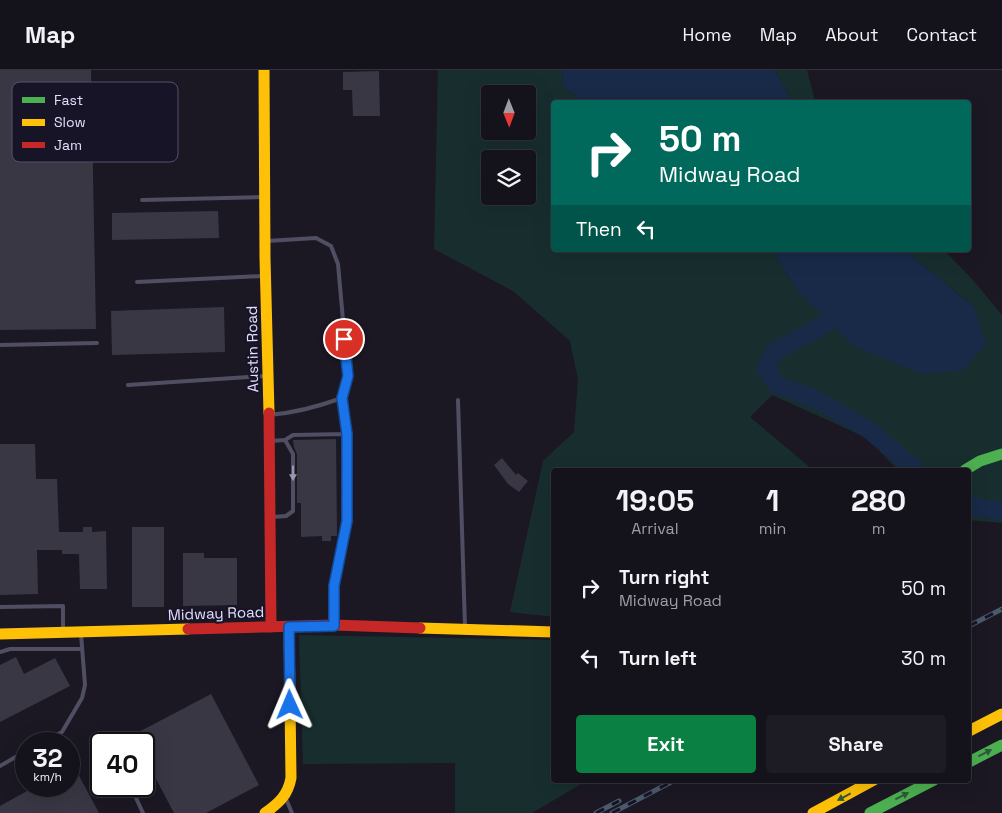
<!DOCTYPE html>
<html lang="en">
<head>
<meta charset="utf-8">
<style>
  body { margin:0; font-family:"Space Grotesk",sans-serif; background:#1d1b24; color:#f1f3f6; height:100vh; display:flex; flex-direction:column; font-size:19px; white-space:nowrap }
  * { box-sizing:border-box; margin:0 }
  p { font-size:16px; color:#9d9ea3 }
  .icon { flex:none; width:28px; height:28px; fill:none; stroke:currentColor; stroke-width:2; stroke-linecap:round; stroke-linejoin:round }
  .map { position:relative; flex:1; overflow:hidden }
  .sheet { position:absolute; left:551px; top:398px; width:420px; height:315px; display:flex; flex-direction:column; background:#14121b; border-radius:5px; box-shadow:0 5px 20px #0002,0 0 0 1px #33323a }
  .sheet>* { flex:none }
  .guide { position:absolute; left:551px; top:30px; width:420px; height:152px; border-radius:5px; box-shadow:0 5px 20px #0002,0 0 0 1px #33323a; background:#00695c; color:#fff; overflow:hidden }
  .needle { width:32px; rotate:179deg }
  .controls { position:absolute; left:481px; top:15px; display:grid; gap:10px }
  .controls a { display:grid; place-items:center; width:55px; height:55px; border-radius:5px; background:#14121b; box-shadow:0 5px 20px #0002,0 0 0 1px #33323a; font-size:25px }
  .speed { position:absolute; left:15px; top:662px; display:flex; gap:10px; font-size:25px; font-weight:700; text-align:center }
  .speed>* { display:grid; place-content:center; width:65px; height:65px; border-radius:50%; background:#14121b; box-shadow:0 5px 20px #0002,0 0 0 1px #33323a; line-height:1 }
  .speed small { font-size:12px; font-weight:400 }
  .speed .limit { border:2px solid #111; border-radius:8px; background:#fff; color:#111 }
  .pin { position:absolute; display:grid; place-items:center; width:42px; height:42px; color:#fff; margin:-21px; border:2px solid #fff; border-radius:50%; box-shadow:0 1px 5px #0007 }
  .me { position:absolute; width:55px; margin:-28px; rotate:359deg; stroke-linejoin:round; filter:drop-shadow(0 0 4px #0008) }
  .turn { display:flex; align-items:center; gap:18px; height:105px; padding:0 25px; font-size:22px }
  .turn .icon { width:65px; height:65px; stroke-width:2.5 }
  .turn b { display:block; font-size:35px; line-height:42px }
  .then { display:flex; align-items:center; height:48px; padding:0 25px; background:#0003; gap:10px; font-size:19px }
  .eta { display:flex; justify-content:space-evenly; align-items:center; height:85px; text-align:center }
  .eta b { font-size:30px; font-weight:700; line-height:35px }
  .button { display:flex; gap:10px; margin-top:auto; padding:10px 25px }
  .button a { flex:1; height:58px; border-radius:5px; background:#0b8043; color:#fff; font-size:20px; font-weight:700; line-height:58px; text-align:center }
  .button a+a { background:#1d1b24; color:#f1f3f6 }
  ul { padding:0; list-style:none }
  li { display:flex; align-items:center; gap:15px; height:70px; padding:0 25px }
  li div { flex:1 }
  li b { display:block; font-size:19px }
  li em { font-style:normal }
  header { display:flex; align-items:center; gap:30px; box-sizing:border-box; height:70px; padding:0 25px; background:#14121b; border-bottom:1px solid #33323a }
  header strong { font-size:24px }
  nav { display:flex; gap:28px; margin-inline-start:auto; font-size:18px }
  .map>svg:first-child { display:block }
  .green { fill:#182e2e; fill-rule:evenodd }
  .water { fill:#182a48 }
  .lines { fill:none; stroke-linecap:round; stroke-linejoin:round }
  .river { stroke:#182a48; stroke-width:18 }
  .building { fill:#3a3744 }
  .lane { stroke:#504e62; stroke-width:4 }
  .fast { stroke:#4caf50; stroke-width:11 }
  .slow { stroke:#ffc107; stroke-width:11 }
  .jam { stroke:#c62828; stroke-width:11 }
  .rail-casing { stroke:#4b5a6a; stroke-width:5 }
  .rail { stroke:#181428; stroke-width:3; stroke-dasharray:9; stroke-linecap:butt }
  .oneway { fill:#9996ae }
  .oneway2 { fill:#2f5a3a }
  .route-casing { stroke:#114b97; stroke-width:12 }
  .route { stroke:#1a73e8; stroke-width:9 }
  .labels { text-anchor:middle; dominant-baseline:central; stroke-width:4.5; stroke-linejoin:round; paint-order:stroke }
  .street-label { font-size:15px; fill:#e2dffb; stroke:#181428 }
  .key { fill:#181428; stroke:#555167; stroke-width:1 }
  .key-label { font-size:14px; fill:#e2dffb }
</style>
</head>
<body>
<header>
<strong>Map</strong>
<nav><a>Home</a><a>Map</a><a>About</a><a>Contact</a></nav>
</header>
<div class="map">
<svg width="1002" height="743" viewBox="0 0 1002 743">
  <rect width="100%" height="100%" fill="#1b1824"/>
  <path class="green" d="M438,0H562L563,16L584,32H554V180H771L798,221L974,237L905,180H944L972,209L1002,245V453L969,450V400H898L867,368L772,325L750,347L813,400H554V547L510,542L543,391L574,362L578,310L570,271L513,221L434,179ZM490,24H528V61H490ZM490,89H528V126H490Z
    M775,0H807L814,28L817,32H792Z
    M299,565L554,570V710H588L532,743H455V693L303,694Z"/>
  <path class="water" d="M562,0H775L792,32H584L563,16Z
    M771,180H905L974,237L986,274L963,300L921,304L854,276L798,221Z"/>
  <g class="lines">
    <path class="river" d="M849,239L820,257L774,282L766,299L777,315L815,329L869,360L916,400
      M969,436L1002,441"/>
  </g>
  <path class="building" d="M0,0H91L96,259L0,260Z
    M379,1L380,46H353L352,20H343V2Z
    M218,141L219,168L112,170V143Z
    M224,237L225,282L112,285L111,241Z
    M336,369L337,466H331V471H322V466L301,467V433H297V384L294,377L293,370Z
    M0,374H35L36,409H57L59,462H83V457H92V462L106,461L107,519H80L79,484H62V480H37L38,524L0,525Z
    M502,388L516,405L518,403L528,411L519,422L508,414L494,395Z
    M132,457H164V537H132Z
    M183,483H204V488H237V535L183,536Z
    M16,587L24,604L55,588L70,616L0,652V595Z
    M211,624L259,715L206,743H174L144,686V674H138L133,665Z
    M69,687L99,743H0V736L36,716H69Z"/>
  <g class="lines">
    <path class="lane" d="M142,130L262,127
      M267,171L316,168L331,176L338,194L348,306L342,328C317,337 295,343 269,345
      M137,212L263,206
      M0,275L97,273
      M128,315L265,306
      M458,330L465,557
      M271,371L285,370L293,365L347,364
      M272,447L286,446L293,441V384L285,370
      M0,537L63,536V561
      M333,553L334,516L347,451V364L342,328
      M0,582L10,579H82
      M40,674L62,662L82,628L85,615L81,564
      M0,696L26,681
      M131,717L143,743
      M286,729L292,743"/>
    <path class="fast" d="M965,400L980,391L1002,384
      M969,692L1002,675
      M870,743L934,710"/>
    <path class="slow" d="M264,0L265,188L269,343
      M420,558L554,562
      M0,564L188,559
      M969,661L1002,644
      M265,743C279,733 288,725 291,708L289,557
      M813,743L874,710"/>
    <path class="jam" d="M269,343L271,557
      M188,559L334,555L420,558"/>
    <defs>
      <path id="rail" d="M969,556L1002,539
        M596,743L619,731
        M612,743L675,710"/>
    </defs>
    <use href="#rail" class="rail-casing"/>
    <use href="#rail" class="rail"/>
  </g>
  <defs><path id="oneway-solid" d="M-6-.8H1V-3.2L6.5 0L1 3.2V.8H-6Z" transform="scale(1.25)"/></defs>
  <use class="oneway" href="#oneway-solid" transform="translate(293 403) rotate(90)"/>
  <g class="oneway2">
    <use href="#oneway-solid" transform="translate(985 683) rotate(-27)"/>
    <use href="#oneway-solid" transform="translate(902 726) rotate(-27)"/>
    <use href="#oneway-solid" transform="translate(844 727) rotate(152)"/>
  </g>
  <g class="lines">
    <defs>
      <path id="route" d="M290,635L289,557L334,556V516L347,451V364L342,328L348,306L344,269"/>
    </defs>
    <use href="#route" class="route-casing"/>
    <use href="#route" class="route"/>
  </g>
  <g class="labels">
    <g class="street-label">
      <text transform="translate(252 279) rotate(-91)">Austin Road</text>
      <text transform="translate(216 543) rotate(-2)">Midway Road</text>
    </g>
  </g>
  <rect x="12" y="12" width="166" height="80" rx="8" class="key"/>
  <rect x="22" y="27" width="23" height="6" fill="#4caf50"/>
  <rect x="22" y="49" width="23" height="7" fill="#ffc107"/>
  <rect x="22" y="72" width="23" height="6" fill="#c62828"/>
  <g class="key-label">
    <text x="54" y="35">Fast</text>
    <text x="54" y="57">Slow</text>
    <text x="54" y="80">Jam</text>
  </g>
</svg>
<div class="controls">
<a><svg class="needle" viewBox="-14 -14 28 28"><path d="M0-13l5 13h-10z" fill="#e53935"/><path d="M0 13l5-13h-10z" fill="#9d9ea3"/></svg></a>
<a><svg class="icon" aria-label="layers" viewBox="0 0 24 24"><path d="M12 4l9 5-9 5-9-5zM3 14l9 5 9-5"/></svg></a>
</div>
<div class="speed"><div>32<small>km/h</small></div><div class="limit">40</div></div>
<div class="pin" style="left:344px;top:269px;background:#d93025"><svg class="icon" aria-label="arrive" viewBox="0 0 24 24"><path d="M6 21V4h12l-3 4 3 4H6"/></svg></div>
<svg class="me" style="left:290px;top:635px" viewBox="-20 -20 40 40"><path d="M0-17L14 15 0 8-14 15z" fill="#1a73e8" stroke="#fff" stroke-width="4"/></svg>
<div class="guide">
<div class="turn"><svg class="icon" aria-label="right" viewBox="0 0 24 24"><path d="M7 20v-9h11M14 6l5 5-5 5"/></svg><div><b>50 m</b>Midway Road</div></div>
<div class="then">Then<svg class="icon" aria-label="left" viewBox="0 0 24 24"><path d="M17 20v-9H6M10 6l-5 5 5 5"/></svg></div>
</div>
<section class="sheet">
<div class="eta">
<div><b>19:05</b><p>Arrival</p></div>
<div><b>1</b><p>min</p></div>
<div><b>280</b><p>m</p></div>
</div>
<ul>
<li><svg class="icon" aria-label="right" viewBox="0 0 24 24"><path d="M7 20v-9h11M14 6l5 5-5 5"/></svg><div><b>Turn right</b><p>Midway Road</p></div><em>50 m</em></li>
<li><svg class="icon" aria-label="left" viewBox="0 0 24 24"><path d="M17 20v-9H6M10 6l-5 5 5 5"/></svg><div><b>Turn left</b></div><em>30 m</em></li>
</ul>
<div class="button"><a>Exit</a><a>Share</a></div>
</section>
</div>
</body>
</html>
